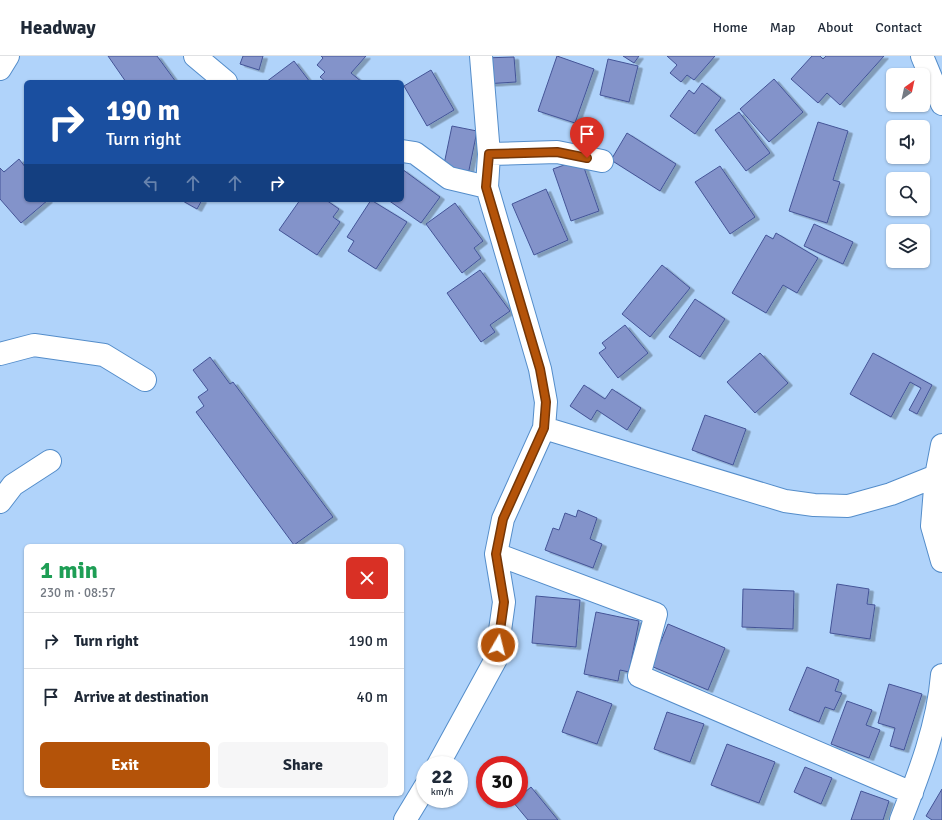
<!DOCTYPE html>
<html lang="en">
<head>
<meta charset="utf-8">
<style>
  body { margin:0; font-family:Signika,sans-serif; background:#f6f6f7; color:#1f2937; height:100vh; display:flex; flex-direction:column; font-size:15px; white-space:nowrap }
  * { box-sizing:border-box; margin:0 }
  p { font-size:13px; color:#747a83 }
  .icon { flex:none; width:22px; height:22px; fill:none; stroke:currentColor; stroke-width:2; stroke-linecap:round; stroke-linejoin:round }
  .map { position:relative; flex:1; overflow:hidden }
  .drawer { position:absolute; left:24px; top:488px; width:380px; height:252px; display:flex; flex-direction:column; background:#fff; border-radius:6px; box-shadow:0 1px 3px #0004 }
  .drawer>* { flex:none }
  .top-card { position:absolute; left:24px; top:24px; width:380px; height:122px; border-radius:6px; box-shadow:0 1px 3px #0004; background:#1a4fa0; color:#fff; overflow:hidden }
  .needle { width:26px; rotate:33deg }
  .fabs { position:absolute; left:886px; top:12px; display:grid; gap:8px }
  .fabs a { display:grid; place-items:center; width:44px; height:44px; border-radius:6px; background:#fff; box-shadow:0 1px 3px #0004; font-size:20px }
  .speed { position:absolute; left:416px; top:700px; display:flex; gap:8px; font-size:20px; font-weight:700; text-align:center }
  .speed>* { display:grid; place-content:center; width:52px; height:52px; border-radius:50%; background:#fff; box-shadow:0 1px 3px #0004; line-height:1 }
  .speed small { font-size:10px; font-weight:400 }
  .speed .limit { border:6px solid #d22; background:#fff; color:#111 }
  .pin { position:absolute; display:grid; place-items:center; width:34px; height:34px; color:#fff; margin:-41px -17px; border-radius:50% 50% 50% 0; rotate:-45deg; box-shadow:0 0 4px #0007 }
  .pin .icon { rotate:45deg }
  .me { position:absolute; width:44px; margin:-22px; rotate:8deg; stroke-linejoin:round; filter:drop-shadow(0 0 3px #0008) }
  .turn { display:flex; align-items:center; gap:14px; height:84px; padding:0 16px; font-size:18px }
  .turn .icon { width:52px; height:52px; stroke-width:2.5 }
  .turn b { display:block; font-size:28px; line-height:34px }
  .lanes { display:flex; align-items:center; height:38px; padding:0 16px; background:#0003; justify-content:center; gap:20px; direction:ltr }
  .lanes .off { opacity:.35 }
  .round { display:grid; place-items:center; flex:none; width:42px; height:42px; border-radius:6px; background:#f6f6f7 }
  .summary { display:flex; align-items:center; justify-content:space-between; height:68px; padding:0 16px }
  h1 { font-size:24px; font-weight:800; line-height:30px; color:#1e9e55 }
  .primary-button { display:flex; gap:8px; margin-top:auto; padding:8px 16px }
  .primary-button a { flex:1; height:46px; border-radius:6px; background:#b45309; color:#fff; font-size:16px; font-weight:800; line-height:46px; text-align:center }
  .primary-button a+a { background:#f6f6f7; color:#1f2937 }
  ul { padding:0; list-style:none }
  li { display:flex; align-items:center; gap:12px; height:56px; padding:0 16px; border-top:1px solid #e0e1e3 }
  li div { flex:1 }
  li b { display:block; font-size:15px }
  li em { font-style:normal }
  header { display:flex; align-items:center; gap:24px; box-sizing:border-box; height:56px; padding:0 20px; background:#fff; border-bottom:1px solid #e0e1e3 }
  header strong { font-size:19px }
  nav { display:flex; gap:22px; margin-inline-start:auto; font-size:14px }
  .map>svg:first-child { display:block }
  .building { fill:#8393ca; stroke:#445497; filter:url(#shadow) }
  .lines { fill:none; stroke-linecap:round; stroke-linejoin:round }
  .minor-casing { stroke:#548dca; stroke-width:24 }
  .minor { stroke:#fff; stroke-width:22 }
  .route-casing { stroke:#753606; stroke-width:10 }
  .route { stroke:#b45309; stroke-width:7 }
</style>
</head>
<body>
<header>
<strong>Headway</strong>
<nav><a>Home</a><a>Map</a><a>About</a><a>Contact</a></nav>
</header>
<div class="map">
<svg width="942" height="764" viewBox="0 0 942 764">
  <defs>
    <filter id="shadow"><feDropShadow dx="4.5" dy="2.5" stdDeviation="0" flood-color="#0004"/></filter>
  </defs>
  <rect width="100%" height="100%" fill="#b0d3fa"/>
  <path class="building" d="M108,0H157L176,26H126Z
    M243,0H263L259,14L240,8Z
    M321,0H366L351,17L362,26H326L320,21L325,16L317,9L323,2Z
    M557,0L594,13L575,67L538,55Z
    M623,0H639L634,7Z
    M667,0H715L694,24L687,19L681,26L670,17L677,9Z
    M812,0H820L823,3L826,0H884L840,49L827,37L818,47L791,23Z
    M514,1L516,26L484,28L483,2Z
    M608,3L638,10L629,46L600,39Z
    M294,5L310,26H266Z
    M431,14L454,54L427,70L404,30Z
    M774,23L803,56L769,86L740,53Z
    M702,27L721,42L695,78L670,60L689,34L694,38Z
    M739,56L770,97L746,115L715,74Z
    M818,66L848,75L833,124L840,126L827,167L789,155Z
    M452,70L477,75L468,119L443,113Z
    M627,77L676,108L660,135L611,104Z
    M19,103L26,112V144H48L21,167L0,143V112L4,116Z
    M581,103L599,155L571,165L553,113Z
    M720,110L755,161L730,178L695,126Z
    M402,113L440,141L421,167L388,144H402Z
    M546,133L568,184L534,199L512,148Z
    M181,144H202L197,153Z
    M300,144H326L339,153L333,161L340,166L317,199L279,174Z
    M371,144L407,166L376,213L348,195L354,185L347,181Z
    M455,147L483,185L474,192L481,202L462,217L426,168Z
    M814,168L853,186L843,208L804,190Z
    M776,177L818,202L797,237L783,229L766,257L732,237L766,179L773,183Z
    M662,209L690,232L650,281L622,258Z
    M480,214L510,255L490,269L495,276L481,286L447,237Z
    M695,243L725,263L700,301L669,281Z
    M625,269L648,297L618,322L599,297L606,292L602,287Z
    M760,297L788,327L755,357L727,326Z
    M873,297L932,329L917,358L909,354L921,332L910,326L891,361L850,338Z
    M210,301L230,328L233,326L333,461L294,489L196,356L204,350L198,341L208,334L193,314Z
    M584,329L605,343L612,333L641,352L627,374L597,354L591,364L570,350Z
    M705,359L746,373L733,409L692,394Z
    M578,454L597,462L590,483L602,488L593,512L545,494L553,472L559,474L565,457L576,461Z
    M837,528L869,533L867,548L875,549L870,583L830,577Z
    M743,533L794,535L793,573L742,571Z
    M536,540L580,544L576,591L532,587Z
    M596,556L639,565L629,616L620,614L618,625L584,618Z
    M668,568L725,592L708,634L651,610Z
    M807,611L839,624L835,635L842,637L834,654L825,651L819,666L789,654Z
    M889,628L922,638L904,694L890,690L895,672L878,667Z
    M577,635L612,648L597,688L562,676Z
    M847,645L872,654L866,669L880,674L869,702L831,688Z
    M667,656L704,668L690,706L654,693Z
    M727,688L775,706L759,747L711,729Z
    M805,711L832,722L821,748L794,736Z
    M531,731L558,764H528L513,746L519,743V741Z
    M942,733V764H932L926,760Z
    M861,735L889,745L883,764H851Z"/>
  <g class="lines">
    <defs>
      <path id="minor" d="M195,0L226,26
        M922,0L942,48
        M0,13L8,0
        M402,95L415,97L449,122L487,131
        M489,98L557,96L602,105
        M0,298L34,289L104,299L145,324
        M544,372L785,445L814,449L848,450L891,438L936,420
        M942,389L936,420L932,470L942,505
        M0,446L13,429L50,405
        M496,498L656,558L639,620L912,737
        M438,709L496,603L504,546L496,498L503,463L544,372L546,346L540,313L487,131L489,98L481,0
        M405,764L425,731
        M901,764C919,718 938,669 942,619"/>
    </defs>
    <use href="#minor" class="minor-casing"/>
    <use href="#minor" class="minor"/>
  </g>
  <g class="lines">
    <defs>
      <path id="route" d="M498,589L504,546L496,498L503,463L544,372L546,346L540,313L486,131L489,98L557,96L587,102"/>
    </defs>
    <use href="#route" class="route-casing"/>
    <use href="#route" class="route"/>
  </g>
</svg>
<div class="fabs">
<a><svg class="needle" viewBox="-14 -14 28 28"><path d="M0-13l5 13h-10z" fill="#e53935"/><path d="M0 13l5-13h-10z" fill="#747a83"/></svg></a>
<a><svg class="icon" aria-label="sound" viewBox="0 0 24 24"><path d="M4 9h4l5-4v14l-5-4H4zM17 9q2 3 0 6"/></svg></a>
<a><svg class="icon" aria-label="search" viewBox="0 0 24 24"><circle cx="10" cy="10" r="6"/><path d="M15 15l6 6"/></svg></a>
<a><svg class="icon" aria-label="layers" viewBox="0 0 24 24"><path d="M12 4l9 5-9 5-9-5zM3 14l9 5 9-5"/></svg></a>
</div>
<div class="speed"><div>22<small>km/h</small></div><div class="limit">30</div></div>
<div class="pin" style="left:587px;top:102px;background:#d93025"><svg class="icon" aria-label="arrive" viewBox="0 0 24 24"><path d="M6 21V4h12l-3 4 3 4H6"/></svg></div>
<svg class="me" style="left:498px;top:589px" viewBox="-20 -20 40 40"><circle r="17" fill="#b45309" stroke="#fff" stroke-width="3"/><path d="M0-11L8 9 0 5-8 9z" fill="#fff"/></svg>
<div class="top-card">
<div class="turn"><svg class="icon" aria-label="right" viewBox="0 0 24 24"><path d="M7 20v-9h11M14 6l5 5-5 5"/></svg><div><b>190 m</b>Turn right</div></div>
<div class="lanes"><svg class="icon off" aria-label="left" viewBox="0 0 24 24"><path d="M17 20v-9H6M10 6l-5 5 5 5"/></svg><svg class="icon off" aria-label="ahead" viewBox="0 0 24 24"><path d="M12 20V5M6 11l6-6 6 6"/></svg><svg class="icon off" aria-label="ahead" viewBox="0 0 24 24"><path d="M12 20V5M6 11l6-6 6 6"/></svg><svg class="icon" aria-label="right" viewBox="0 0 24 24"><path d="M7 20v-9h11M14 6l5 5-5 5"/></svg></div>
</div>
<section class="drawer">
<div class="summary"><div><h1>1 min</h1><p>230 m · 08:57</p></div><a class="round" style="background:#d93025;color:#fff"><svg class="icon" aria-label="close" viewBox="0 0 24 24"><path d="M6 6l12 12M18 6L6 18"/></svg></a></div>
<ul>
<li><svg class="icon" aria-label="right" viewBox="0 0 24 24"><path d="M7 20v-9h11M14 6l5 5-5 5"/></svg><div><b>Turn right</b></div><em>190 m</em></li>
<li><svg class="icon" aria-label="arrive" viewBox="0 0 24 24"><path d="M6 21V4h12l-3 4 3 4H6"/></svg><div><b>Arrive at destination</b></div><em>40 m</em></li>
</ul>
<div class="primary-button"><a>Exit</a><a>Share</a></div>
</section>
</div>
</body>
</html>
